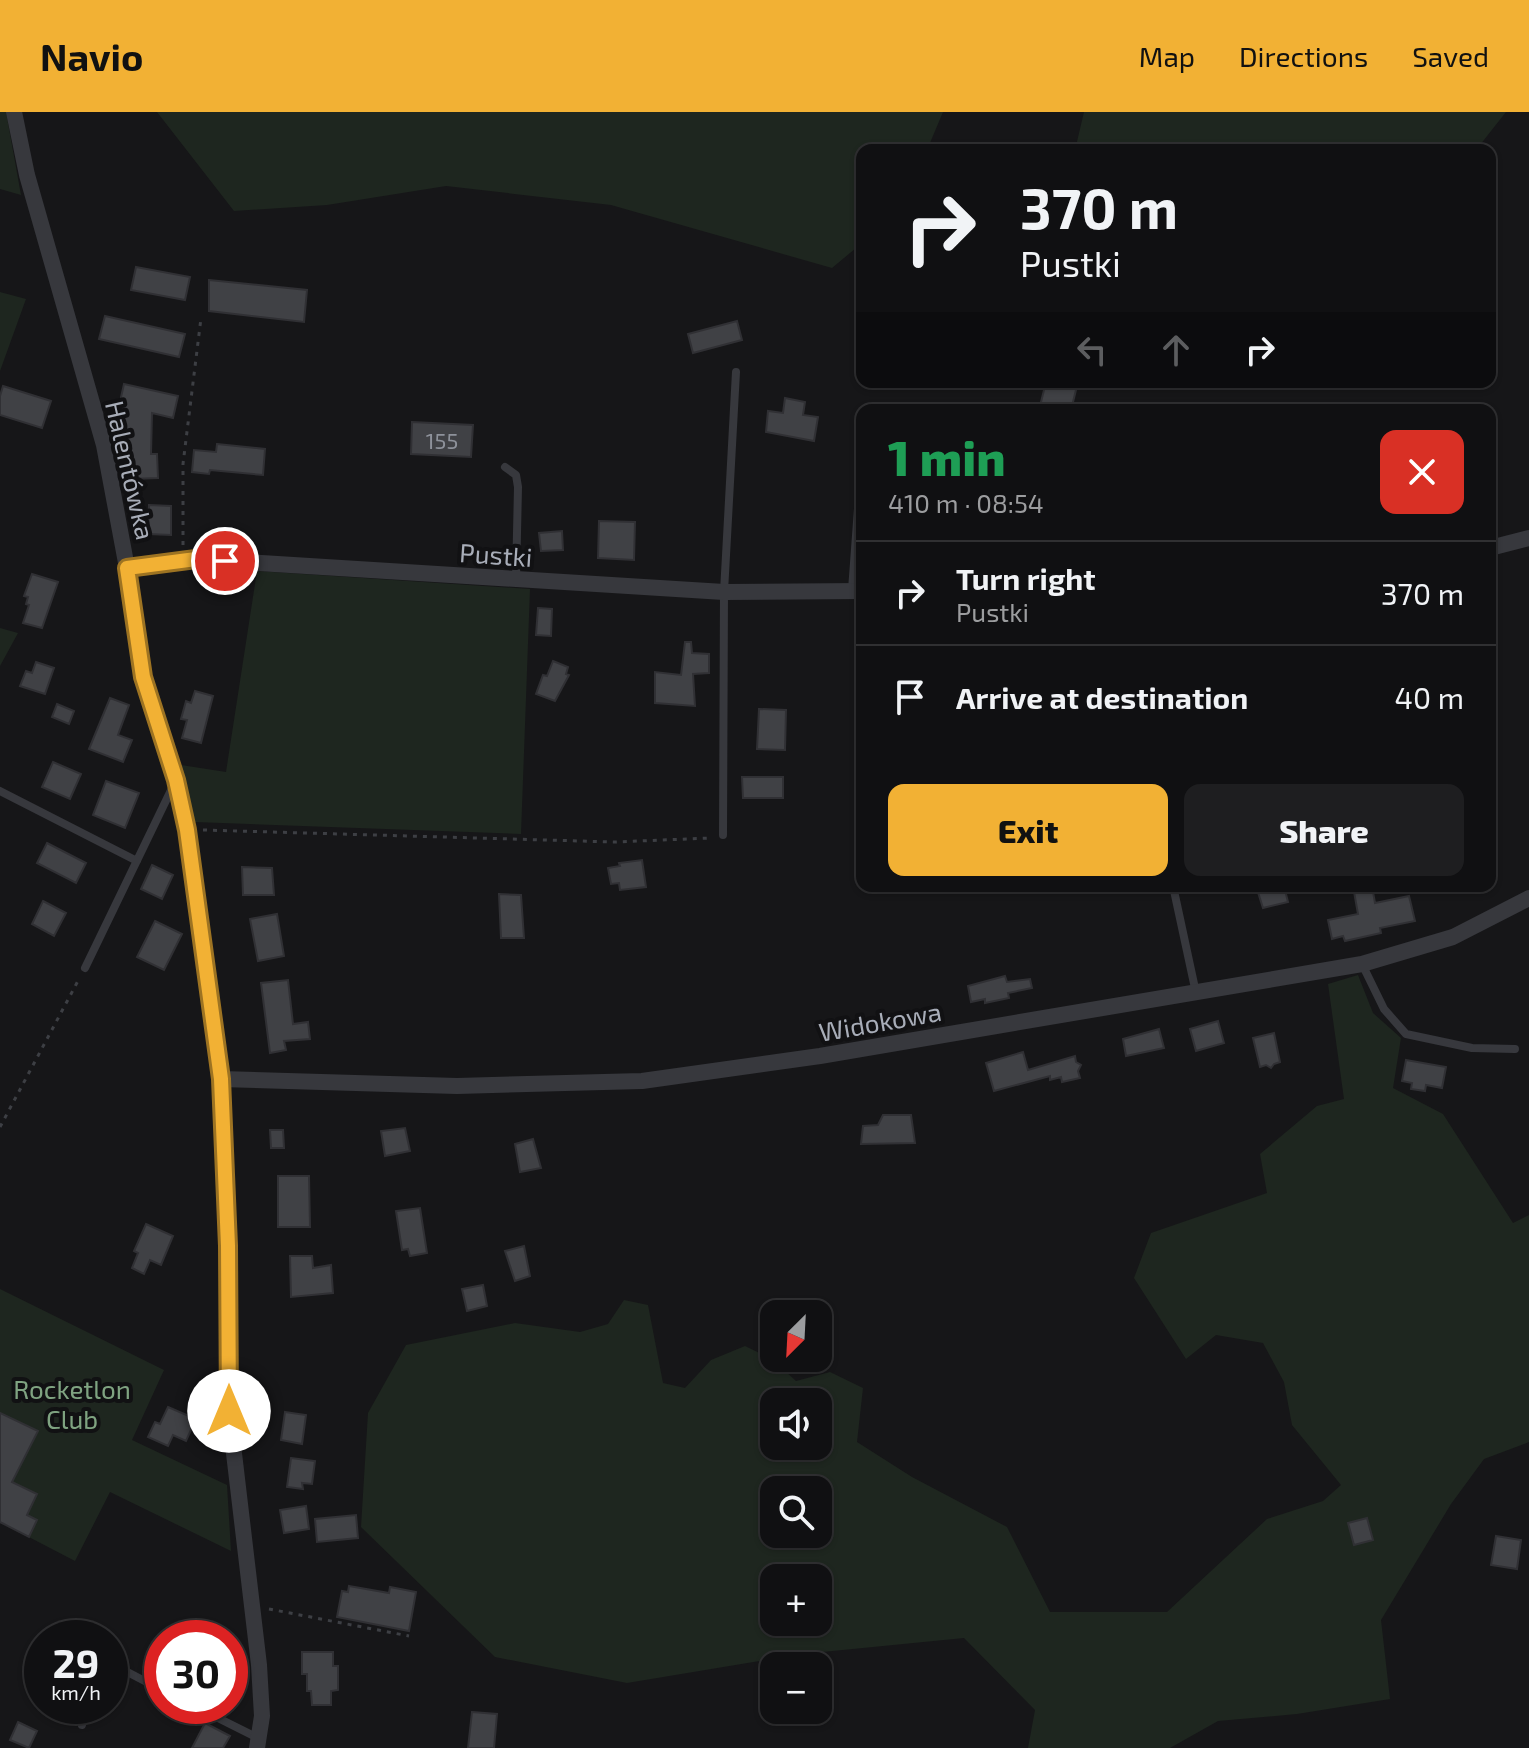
<!DOCTYPE html>
<html lang="en">
<head>
<meta charset="utf-8">
<style>
  body { margin:0; font-family:"Exo 2",sans-serif; background:#1e1e20; color:#f1f3f6; height:100vh; display:flex; flex-direction:column; font-size:30px; white-space:nowrap }
  * { box-sizing:border-box; margin:0 }
  p { font-size:26px; color:#9c9d9f }
  .icon { flex:none; width:44px; height:44px; fill:none; stroke:currentColor; stroke-width:2; stroke-linecap:round; stroke-linejoin:round }
  .map { position:relative; flex:1; overflow:hidden }
  .details { position:absolute; left:856px; top:292px; width:640px; height:488px; display:flex; flex-direction:column; background:#101012; border-radius:16px; box-shadow:0 2px 6px #0004,0 0 0 2px #303032 }
  .details>* { flex:none }
  .banner { position:absolute; left:856px; top:32px; width:640px; height:244px; border-radius:16px; box-shadow:0 2px 6px #0004,0 0 0 2px #303032; background:#101012; color:#f1f3f6; overflow:hidden }
  .needle { width:52px; rotate:204deg }
  .buttons { position:absolute; left:760px; top:1188px; display:grid; gap:16px }
  .buttons a { display:grid; place-items:center; width:72px; height:72px; border-radius:16px; background:#101012; box-shadow:0 2px 6px #0004,0 0 0 2px #303032; font-size:40px }
  .speed { position:absolute; left:24px; top:1508px; display:flex; gap:16px; font-size:40px; font-weight:700; text-align:center }
  .speed>* { display:grid; place-content:center; width:104px; height:104px; border-radius:50%; background:#101012; box-shadow:0 2px 6px #0004,0 0 0 2px #303032; line-height:1 }
  .speed small { font-size:20px; font-weight:400 }
  .speed .limit { border:12px solid #d22; background:#fff; color:#111 }
  .pin { position:absolute; display:grid; place-items:center; width:68px; height:68px; color:#fff; margin:-34px; border:4px solid #fff; border-radius:50%; box-shadow:0 2px 8px #0007 }
  .me { position:absolute; width:88px; margin:-44px; rotate:0deg; stroke-linejoin:round; filter:drop-shadow(0 0 6px #0008) }
  .turn { display:flex; align-items:center; gap:28px; height:168px; padding:0 32px; font-size:36px }
  .turn .icon { width:104px; height:104px; stroke-width:2.5 }
  .turn b { display:block; font-size:56px; line-height:68px }
  .lanes { display:flex; align-items:center; height:76px; padding:0 32px; background:#0003; justify-content:center; gap:40px; direction:ltr }
  .lanes .off { opacity:.35 }
  .round { display:grid; place-items:center; flex:none; width:84px; height:84px; border-radius:16px; background:#1e1e20 }
  .summary { display:flex; align-items:center; justify-content:space-between; height:136px; padding:0 32px }
  h1 { font-size:48px; font-weight:800; line-height:60px; color:#1e9e55 }
  .action { display:flex; gap:16px; margin-top:auto; padding:16px 32px }
  .action a { flex:1; height:92px; border-radius:16px; background:#f2b134; color:#111; font-size:32px; font-weight:800; line-height:92px; text-align:center }
  .action a+a { background:#1e1e20; color:#f1f3f6 }
  ul { padding:0; list-style:none }
  li { display:flex; align-items:center; gap:24px; height:104px; padding:0 32px; border-top:2px solid #303032 }
  li div { flex:1 }
  li b { display:block; font-size:30px }
  li em { font-style:normal }
  header { display:flex; align-items:center; gap:48px; box-sizing:border-box; height:112px; padding:0 40px; background:#f2b134; color:#111 }
  header strong { font-size:38px }
  nav { display:flex; gap:44px; margin-inline-start:auto; font-size:28px }
  .map>svg:first-child { display:block }
  .green { fill:#1e261f; fill-rule:evenodd }
  .building { fill:#404145; stroke:#303034; stroke-width:2 }
  .lines { fill:none; stroke-linecap:round; stroke-linejoin:round }
  .path { stroke:#3d3f44; stroke-width:3; stroke-dasharray:4 6; stroke-linecap:butt }
  .service { stroke:#37383d; stroke-width:8 }
  .minor { stroke:#37383d; stroke-width:16 }
  .route-casing { stroke:#9d7322; stroke-width:20 }
  .route { stroke:#f2b134; stroke-width:14 }
  .labels { text-anchor:middle; dominant-baseline:central; stroke-width:8; stroke-linejoin:round; paint-order:stroke }
  .number-label { font-size:22px; fill:#8e929b }
  .street-label { font-size:26px; fill:#a8adb8; stroke:#111113 }
  .park-label { font-size:26px; fill:#7fa381; stroke:#111113 }
</style>
</head>
<body>
<header>
<strong>Navio</strong>
<nav><a>Map</a><a>Directions</a><a>Saved</a></nav>
</header>
<div class="map">
<svg width="1529" height="1636" viewBox="0 0 1529 1636">
  <rect width="100%" height="100%" fill="#161618"/>
  <path class="green" d="M0,0H6L21,83L0,77Z
    M157,0H943L927,38H862V131L832,156L611,93L446,74L327,93L234,99Z
    M1084,0H1506L1476,38H1075Z
    M0,180L26,187L0,259Z
    M257,459L530,477L521,722L195,710L181,653L226,660Z
    M0,516L18,521L0,554Z
    M1358,863L1373,901L1401,926L1393,976L1443,1002L1513,1111L1529,1103V1330L1484,1347L1451,1392L1381,1508L1390,1587L1297,1602L1218,1609L1170,1636H1028L1035,1598L964,1526L802,1542L627,1571L495,1545L361,1415L368,1301L406,1233L515,1211L580,1220L608,1212L624,1188L648,1193L663,1271L685,1276L711,1248L745,1234L772,1247L796,1269L830,1260L863,1276L857,1330L912,1365L1007,1415L1050,1500H1167L1267,1407L1323,1389L1341,1373L1292,1313L1284,1270L1263,1231L1216,1223L1186,1247L1134,1166L1151,1121L1267,1081L1260,1042L1317,994L1344,987L1328,872ZM774,1290H818V1334H774ZM774,1378H818V1422H774ZM774,1466H818V1510H774Z
    M0,1177L164,1258L132,1328L227,1373L231,1439L110,1380L75,1449L0,1410Z"/>
  <path class="building" d="M136,155L190,165L185,188L131,178Z
    M209,168L307,178L304,210L209,199Z
    M105,204L185,222L179,245L99,227Z
    M737,209L742,228L693,241L688,222Z
    M1046,270H1078L1071,298H1039Z
    M124,272L178,284L173,306L152,301L151,342H157L158,366L131,367V336H122L123,295L119,294Z
    M3,274L51,289L42,316L0,303V284Z
    M785,286L805,290L803,303L818,305L814,329L766,320L768,299L783,301Z
    M412,310L473,313L471,345L411,342Z
    M217,332L265,337L263,363L210,358L209,362L192,360L194,338L216,340Z
    M149,393L171,394V423L148,422Z
    M599,409L635,410L634,448L598,446Z
    M562,419L563,438L541,439L539,421Z
    M32,462L58,470L42,516L23,511L29,493L26,492L28,485L24,484Z
    M538,496L552,497L551,524L536,523Z
    M685,530H691L692,541L709,542V561L693,562L695,594L655,591V560L681,563Z
    M553,549L568,555L566,562L569,563L555,589L536,582L543,563L547,564Z
    M36,550L54,556L45,582L20,574L26,559L32,561Z
    M195,579L213,584L201,631L182,626L187,608L181,607L186,589L191,591Z
    M110,586L129,593L118,623L132,628L123,650L89,637Z
    M57,592L74,599L69,612L52,605Z
    M759,597L786,598L785,638L757,637Z
    M53,650L81,662L70,687L42,675Z
    M742,665H783V686H743Z
    M106,669L139,681L125,716L93,703Z
    M47,731L86,751L76,771L37,751Z
    M642,748L646,775L620,778L619,771L611,772L608,756L620,754L619,751Z
    M152,753L173,763L162,787L141,777Z
    M242,755L272,756L274,783H243Z
    M1256,774H1284L1288,790L1263,796Z
    M1353,774H1372L1375,791L1409,784L1415,809L1380,816L1381,821L1345,829L1343,824L1332,827L1328,808L1358,802Z
    M499,782L521,783L524,826H501Z
    M43,789L66,801L54,824L32,812Z
    M277,802L284,844L258,849L250,807Z
    M155,809L182,822L164,858L137,845Z
    M1005,864L1007,870L1030,867L1032,876L1008,881L1009,886L985,891V887L971,890L968,874Z
    M288,868L293,912L308,910L310,927L284,929L286,938L270,941L261,871Z
    M1218,909L1224,931L1196,939L1190,917Z
    M1159,917L1164,936L1126,944L1123,927Z
    M1274,921L1280,950L1274,952L1271,956L1266,953L1260,955L1253,926Z
    M1023,940L1028,958L1075,944L1076,950L1081,953L1078,959L1080,966L1062,970L1061,965L1050,968V964L994,979L986,951Z
    M1406,948L1446,955L1442,976L1426,973L1425,979L1411,977L1412,971L1402,969Z
    M883,1003H911L915,1031L861,1032L863,1014L878,1013Z
    M405,1016L410,1039L385,1044L381,1019Z
    M270,1018H283L284,1036H271Z
    M533,1027L541,1056L520,1060L515,1032Z
    M278,1064H309L310,1115H278Z
    M420,1096L427,1141L410,1144L408,1137L402,1138L396,1099Z
    M146,1112L173,1124L161,1153L150,1148L144,1162L132,1156L138,1141L134,1139Z
    M524,1134L530,1164L515,1169L505,1139Z
    M290,1144H312L313,1156L331,1153L333,1181L291,1185Z
    M483,1173L487,1194L467,1199L462,1177Z
    M168,1295L196,1307L186,1329L173,1323L168,1334L148,1325L155,1310L160,1312Z
    M285,1300L306,1303L302,1332L281,1328Z
    M0,1301L38,1319L12,1370L37,1382L27,1403L37,1408L29,1425L0,1410Z
    M291,1346L315,1349L312,1372L302,1371L303,1377L287,1375Z
    M306,1394L309,1417L284,1421L280,1398Z
    M356,1403L358,1426L317,1430L315,1407Z
    M1367,1406L1373,1428L1354,1433L1348,1411Z
    M1496,1424L1521,1428L1517,1457L1491,1453Z
    M349,1474L389,1481L390,1475L416,1480L409,1519L337,1505L342,1479L348,1480Z
    M302,1540H333V1554H338V1578L331,1579V1593H312L311,1579H307V1562H302Z
    M472,1600L497,1602L494,1636H468Z
    M18,1610L37,1619L29,1636L10,1628Z
    M205,1611L230,1624L223,1636H192Z"/>
  <g class="lines">
    <path class="path" d="M183,433V352L201,206
      M203,718L614,730L711,726
      M0,1015L79,867
      M269,1497L409,1524"/>
    <path class="service" d="M505,355L516,363L518,375L516,467
      M852,478L862,342
      M0,679L137,749
      M723,723L724,480L736,260
      M1173,774L1196,881
      M1362,852L1384,897L1406,922L1472,936L1515,937
      M85,856L174,672
      M110,1551L162,1578
      M194,1594L258,1626
      M82,1613L87,1594"/>
    <path class="minor" d="M14,0L27,63L104,333L127,456L143,565L176,668L187,718L221,967L228,1134L229,1299L259,1553L262,1604L257,1636
      M1490,436L1529,426
      M127,456L196,447L724,480L862,479
      M221,967L457,974L642,969L820,944L1362,852L1453,825L1529,786"/>
  </g>
  <g class="lines">
    <defs>
      <path id="route" d="M225,449L196,447L127,456L143,565L176,668L187,718L221,967L228,1134L229,1299"/>
    </defs>
    <use href="#route" class="route-casing"/>
    <use href="#route" class="route"/>
  </g>
  <g class="labels">
    <g class="number-label">
      <text x="442" y="328">155</text>
    </g>
    <g class="street-label">
      <text transform="translate(131 358) rotate(77)">Halentówka</text>
      <text transform="translate(496 442) rotate(4)">Pustki</text>
      <text transform="translate(880 909) rotate(-10)">Widokowa</text>
    </g>
    <g class="park-label">
      <text x="72" y="1276">Rocketlon<tspan x="72" dy="30">Club</tspan></text>
    </g>
  </g>
</svg>
<div class="buttons">
<a><svg class="needle" viewBox="-14 -14 28 28"><path d="M0-13l5 13h-10z" fill="#e53935"/><path d="M0 13l5-13h-10z" fill="#9c9d9f"/></svg></a>
<a><svg class="icon" aria-label="sound" viewBox="0 0 24 24"><path d="M4 9h4l5-4v14l-5-4H4zM17 9q2 3 0 6"/></svg></a>
<a><svg class="icon" aria-label="search" viewBox="0 0 24 24"><circle cx="10" cy="10" r="6"/><path d="M15 15l6 6"/></svg></a>
<a>+</a>
<a>−</a>
</div>
<div class="speed"><div>29<small>km/h</small></div><div class="limit">30</div></div>
<div class="pin" style="left:225px;top:449px;background:#d93025"><svg class="icon" aria-label="arrive" viewBox="0 0 24 24"><path d="M6 21V4h12l-3 4 3 4H6"/></svg></div>
<svg class="me" style="left:229px;top:1299px" viewBox="-20 -20 40 40"><circle r="19" fill="#fff"/><path d="M0-13L10 11 0 6-10 11z" fill="#f2b134"/></svg>
<div class="banner">
<div class="turn"><svg class="icon" aria-label="right" viewBox="0 0 24 24"><path d="M7 20v-9h11M14 6l5 5-5 5"/></svg><div><b>370 m</b>Pustki</div></div>
<div class="lanes"><svg class="icon off" aria-label="left" viewBox="0 0 24 24"><path d="M17 20v-9H6M10 6l-5 5 5 5"/></svg><svg class="icon off" aria-label="ahead" viewBox="0 0 24 24"><path d="M12 20V5M6 11l6-6 6 6"/></svg><svg class="icon" aria-label="right" viewBox="0 0 24 24"><path d="M7 20v-9h11M14 6l5 5-5 5"/></svg></div>
</div>
<section class="details">
<div class="summary"><div><h1>1 min</h1><p>410 m · 08:54</p></div><a class="round" style="background:#d93025;color:#fff"><svg class="icon" aria-label="close" viewBox="0 0 24 24"><path d="M6 6l12 12M18 6L6 18"/></svg></a></div>
<ul>
<li><svg class="icon" aria-label="right" viewBox="0 0 24 24"><path d="M7 20v-9h11M14 6l5 5-5 5"/></svg><div><b>Turn right</b><p>Pustki</p></div><em>370 m</em></li>
<li><svg class="icon" aria-label="arrive" viewBox="0 0 24 24"><path d="M6 21V4h12l-3 4 3 4H6"/></svg><div><b>Arrive at destination</b></div><em>40 m</em></li>
</ul>
<div class="action"><a>Exit</a><a>Share</a></div>
</section>
</div>
</body>
</html>
